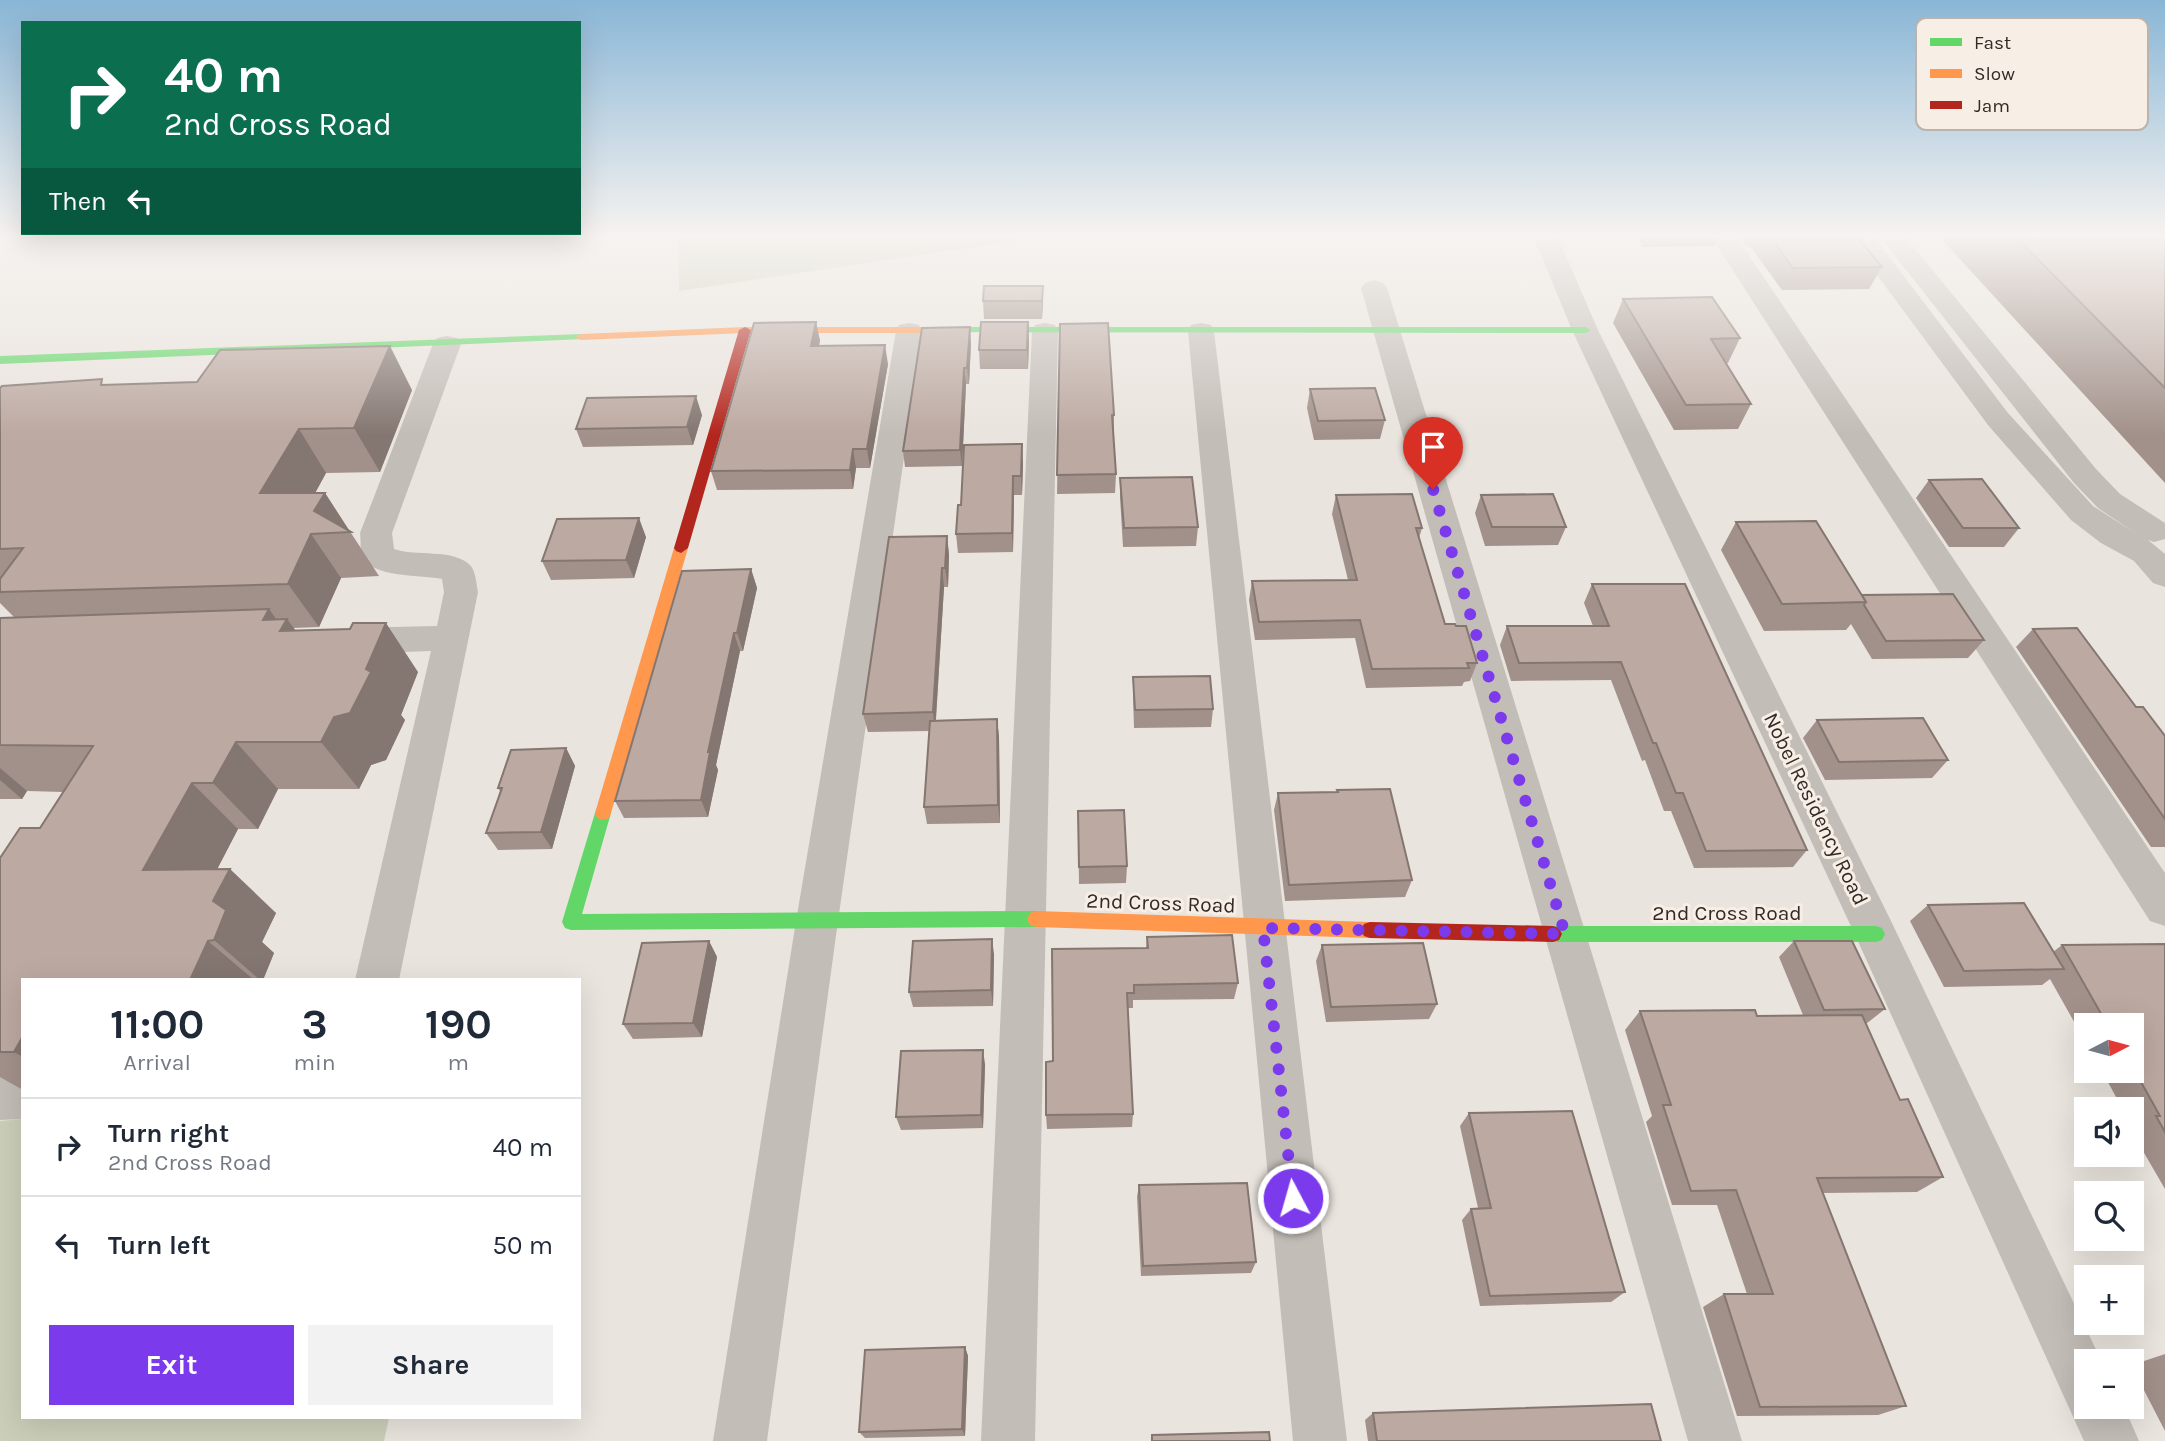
<!DOCTYPE html>
<html lang="en">
<head>
<meta charset="utf-8">
<style>
  body { margin:0; font-family:Karla,sans-serif; background:#f2f2f3; color:#1f2937; height:100vh; display:flex; flex-direction:column; font-size:26px; white-space:nowrap }
  * { box-sizing:border-box; margin:0 }
  p { font-size:23px; color:#747a83 }
  .icon { flex:none; width:38px; height:38px; fill:none; stroke:currentColor; stroke-width:2; stroke-linecap:round; stroke-linejoin:round }
  .map { position:relative; flex:1; overflow:hidden }
  .side { position:absolute; left:21px; top:978px; width:560px; height:441px; display:flex; flex-direction:column; background:#fff; border-radius:0px; box-shadow:0 7px 28px #0002 }
  .side>* { flex:none }
  .guide { position:absolute; left:21px; top:21px; width:560px; height:214px; border-radius:0px; box-shadow:0 7px 28px #0002; background:#0b6e4f; color:#fff; overflow:hidden }
  .needle { width:46px; rotate:84deg }
  .tools { position:absolute; left:2074px; top:1013px; display:grid; gap:14px }
  .tools a { display:grid; place-items:center; width:70px; height:70px; border-radius:0px; background:#fff; box-shadow:0 7px 28px #0002; font-size:35px }
  .pin { position:absolute; display:grid; place-items:center; width:60px; height:60px; color:#fff; margin:-72px -30px; border-radius:50% 50% 50% 0; rotate:-45deg; box-shadow:0 0 7px #0007 }
  .pin .icon { rotate:45deg }
  .me { position:absolute; width:77px; margin:-38px; rotate:354deg; stroke-linejoin:round; filter:drop-shadow(0 0 5px #0008) }
  .turn { display:flex; align-items:center; gap:24px; height:147px; padding:0 28px; font-size:32px }
  .turn .icon { width:91px; height:91px; stroke-width:2.5 }
  .turn b { display:block; font-size:49px; line-height:60px }
  .then { display:flex; align-items:center; height:66px; padding:0 28px; background:#0003; gap:14px; font-size:26px }
  .eta { display:flex; justify-content:space-evenly; align-items:center; height:119px; text-align:center }
  .eta b { font-size:42px; font-weight:700; line-height:49px }
  .action { display:flex; gap:14px; margin-top:auto; padding:14px 28px }
  .action a { flex:1; height:80px; border-radius:0px; background:#7c3aed; color:#fff; font-size:28px; font-weight:700; line-height:80px; text-align:center }
  .action a+a { background:#f2f2f3; color:#1f2937 }
  ul { padding:0; list-style:none }
  li { display:flex; align-items:center; gap:21px; height:98px; padding:0 28px; border-top:2px solid #e0e1e3 }
  li div { flex:1 }
  li b { display:block; font-size:26px }
  li em { font-style:normal }
  .map>svg:first-child { display:block }
  .green { fill:#cbcfb9 }
  .lines { fill:none; stroke-linecap:round; stroke-linejoin:round }
  .street { fill:#c3bdb7; fill-rule:evenodd }
  .fast { fill:#63d668; fill-rule:evenodd }
  .slow { fill:#ff974d; fill-rule:evenodd }
  .jam { fill:#b3261e; fill-rule:evenodd }
  .wall { fill:#a2918a }
  .shaded-wall { fill:#847671 }
  .building { fill:#bca9a1; stroke:#847671; stroke-width:2 }
  .route { stroke:#7c3aed; stroke-width:12; stroke-dasharray:0 21.6 }
  .labels { text-anchor:middle; dominant-baseline:central; stroke-width:6; stroke-linejoin:round; paint-order:stroke }
  .street-label { font-size:21px; fill:#322a26; stroke:#f7efe5 }
  .key { fill:#f7efe5; stroke:#bcb4ac; stroke-width:2 }
  .key-label { font-size:19px; fill:#322a26 }
</style>
</head>
<body>
<div class="map">
<svg width="2165" height="1441" viewBox="0 0 2165 1441">
  <rect width="100%" height="100%" fill="#eae4de"/>
  <path class="green" d="M678,233H1068L679,291Z
    M23,1119V1418H389L384,1441H0V1121Z"/>
  <g class="lines">
    <path class="street" d="M1532,233H1556L1598,330L1891,921L2102,1362H2086V1407H2124L2139,1441H2084L1856,937L1572,330Z
      M1709,233H1734L2165,873V926L2150,921Z
      M1846,233H1871L2008,413L2093,506L2135,533L2098,508L2074,483L1877,233H1902L2096,469L2120,494L2165,523V539L2154,542L2148,540L2165,554V587L2153,583L2134,561L2101,543L2071,520L1988,425Z
      M1374,280L1383,283L1387,288L1742,1441H1688L1361,288L1365,283Z
      M909,323L919,325L922,331L838,921L767,1441H713L796,921L896,331L899,325Z
      M1045,323L1055,325L1058,331L1035,1441H981L1032,331L1035,325Z
      M1201,323L1211,325L1214,331L1347,1441H1293L1188,331L1191,325Z
      M447,336L457,338L461,344L392,533L394,549C416,557 452,548 470,565C476,571 476,584 478,592L399,980H355L431,651L347,654L335,650L330,641L335,632L347,628L437,626L444,592L442,579C424,575 370,578 362,556C360,549 361,540 360,533L433,344L437,338Z
      M23,1073V1119L0,1120V1074Z"/>
    <path class="fast" d="M922,327H1585L1591,330L1585,333L918,332L916,330Z
      M581,334L587,337L585,339L0,364V356Z
      M603,806L609,808L611,813L582,914L1036,911L1042,913L1045,919L1042,925L1036,927L571,930L565,928L562,922L595,813L597,808Z
      M1553,926H1876L1882,928L1885,934L1882,940L1876,942H1553L1547,940L1544,934L1547,928Z"/>
    <path class="slow" d="M745,327H922L928,330L922,333H745L581,340L575,337L581,334Z
      M681,543L688,548L611,813L609,818L603,820L597,818L595,813L674,548Z
      M1036,911L1370,922L1376,924L1379,930L1376,936L1370,938L1036,927L1030,925L1027,919L1030,913Z"/>
    <path class="jam" d="M745,327L751,330L688,548L681,553L676,551L674,548L739,330Z
      M1370,922L1553,926L1559,928L1562,934L1559,940L1553,942L1370,938L1364,936L1361,930L1364,924Z"/>
  </g>
  <path class="wall" d="M1635,233H1720L1714,246L1643,247Z
    M1736,233H1854L1882,267L1869,289L1782,290L1750,246H1746Z
    M1936,233H2165V483Z
    M1043,286L1042,319H984L983,301Z
    M1623,299L1740,338L1728,363H1726L1751,404L1738,429L1674,430L1613,323Z
    M816,322L820,341L818,346L888,364L870,468H856L853,489L717,490L711,471Z
    M1060,324L1114,415V434H1113L1116,474L1115,493L1057,494Z
    M1029,341L1028,369H980L979,350Z
    M971,343L969,384H966L962,466L905,467L903,451Z
    M107,385L412,390L380,472L326,473L315,493H325L379,576L341,578L319,627L293,628L295,630L418,672L401,715L405,720L386,760L371,765L359,789H278L258,829H238L217,869L276,913L262,942L274,953L263,980H23V1090L0,1077V858L40,828L63,792L27,791L22,799H0V618L14,617L0,603V388Z
    M1310,389L1385,420L1380,439L1314,440L1307,408Z
    M702,415L693,445L583,447L576,429Z
    M1023,463L1022,495H1014L1013,552L958,553L956,534L961,505Z
    M1120,478L1198,527L1196,546L1123,547L1120,497Z
    M1929,480L2019,528L2004,547H1949L1916,498Z
    M1336,495L1422,528L1419,538L1445,624L1456,626L1477,663L1470,681L1464,682L1462,686L1366,688L1355,638L1255,640L1249,600L1252,581L1348,580L1332,514Z
    M1481,495L1566,527L1558,545L1485,546L1475,513Z
    M1736,522L1862,595L1984,640L1968,658L1872,659L1851,624L1846,630L1764,631L1721,550Z
    M947,536L949,555L948,587H944L936,720L997,719L999,737L1000,823L927,824L924,807L929,731L868,732L863,714Z
    M646,537L634,578L551,580L542,561Z
    M751,569L757,588L743,651H740L716,765L718,770L708,817L624,818L615,801Z
    M1592,584L1807,850L1793,867L1694,868L1671,811H1664L1645,760L1642,761L1611,680L1511,681L1500,645L1507,626H1593L1584,603Z
    M2033,629L2136,707L2165,736V847H2151L2016,647Z
    M1133,677L1213,709L1211,727L1134,728L1133,695Z
    M1817,720L1948,760L1932,778L1825,780L1803,738Z
    M566,748L575,766L552,849L498,850L486,833L500,791L498,788Z
    M1337,790L1412,880L1405,897L1285,901L1274,810L1278,793L1337,792Z
    M1078,811L1127,866L1126,883L1079,884Z
    M1928,905L2053,952L2062,945L2165,944V1189L2132,1132V1129L2134,1128L2132,1124V1110H2123L2102,1071H2132V1026H2086V1043L2050,979L2042,985L1944,987L1910,921Z
    M1147,937L1238,983L1234,999L1133,1000V1008H1128L1133,1114L1132,1127L1047,1129L1046,1115L1053,1061L1146,948Z
    M709,941L717,957L702,1037L633,1039L623,1024Z
    M1794,941L1885,1009L1866,1024L1900,1100L1943,1177L1917,1192L1823,1193L1906,1406L1878,1415L1737,1416L1703,1307L1724,1294H1747L1717,1205H1672L1646,1122L1652,1116L1625,1030L1640,1011L1757,1016L1803,1015L1779,957Z
    M1322,945L1437,1004L1429,1019L1326,1022L1316,961Z
    M994,954L993,1006L913,1007L909,992Z
    M985,1064L983,1128L901,1130L896,1117Z
    M1469,1113L1625,1292L1611,1302L1480,1306L1462,1220L1471,1209L1478,1208L1460,1126Z
    M1139,1185L1256,1262L1251,1273L1141,1276L1137,1197Z
    M965,1347L968,1356L965,1436L865,1438L859,1432Z
    M2165,1354V1431L2132,1367V1365Z
    M1373,1413L1661,1441H1368L1365,1420Z"/>
  <path class="shaded-wall" d="M1043,286V304L1042,319V301Z
    M816,322L820,341L815,365L811,346Z
    M1028,322L1029,341L1028,369L1027,350Z
    M970,327L971,343L969,384L967,368Z
    M885,345L888,364L870,468L867,449Z
    M390,346L412,390L380,472L354,428Z
    M964,368L966,384L962,466L960,450Z
    M696,396L702,415L693,445L687,427Z
    M299,429L326,473L291,537L260,493Z
    M1022,444L1023,463L1022,495L1021,476Z
    M853,449L856,468L853,489L850,470Z
    M1013,476L1014,495L1013,552L1012,533Z
    M325,493L350,532L314,511Z
    M639,518L646,537L634,578L626,560Z
    M311,534L341,578L319,627L288,584Z
    M947,536L949,555L948,587L945,568Z
    M942,568L944,587L935,731L933,712Z
    M751,569L757,588L743,651L737,633Z
    M269,609L282,627L287,619L324,668L263,620Z
    M386,623L418,672L401,715L405,720L386,760L371,765L359,789L321,742L334,717L366,669Z
    M734,633L740,651L716,765L718,770L708,817L701,800L708,752Z
    M997,719L999,737L1000,823L998,805Z
    M236,742L278,789L258,829L213,783Z
    M566,748L575,766L552,849L541,832Z
    M0,768L27,791L22,799L0,780Z
    M192,783L238,829L194,914L143,870Z
    M230,869L276,913L262,942L274,953L263,980H260L214,940L213,901Z
    M992,939L994,954L993,1006L991,990Z
    M208,941L254,980H190Z
    M709,941L717,957L702,1037L693,1023Z
    M23,1036V1057L14,1052Z
    M983,1050L985,1064L983,1128L981,1115Z
    M965,1347L968,1356L965,1436L962,1429Z"/>
  <path class="building" d="M1768,233H1854L1882,267L1793,268Z
    M2012,233H2165V388Z
    M984,286H1043L1042,301H983Z
    M1712,297L1740,338L1711,339L1751,404L1686,405L1623,299Z
    M816,322L811,346L885,345L867,449H853L850,470L711,471L754,323Z
    M981,322H1028L1027,350H979Z
    M1108,323L1114,415H1112L1116,474L1057,475L1060,324Z
    M970,327L967,368H964L960,450L903,451L922,328Z
    M390,346L354,428L299,429L260,493H325L314,511L351,532L311,534L288,584L0,592V579L23,548L0,549V388L2,386L102,379L101,385L197,382L220,350Z
    M1375,388L1385,420L1318,421L1310,389Z
    M696,396L687,427L576,429L587,398Z
    M1022,444L1021,476H1013L1012,533L956,534L958,505H961L964,445Z
    M1192,477L1198,527L1124,528L1120,478Z
    M1982,479L2019,528H1963L1929,480Z
    M1412,494L1422,528H1416L1445,624H1455L1456,626H1466L1477,663H1467L1469,668L1372,669L1360,620L1259,622L1252,581L1357,580L1336,495Z
    M1553,494L1566,527H1492L1481,495Z
    M639,518L626,560L542,561L557,519Z
    M1816,521L1866,602L1782,604L1736,522Z
    M947,536L945,568H942L933,712L863,714L889,537Z
    M751,569L737,633H734L708,752H710L701,800L615,801L682,571Z
    M1592,584H1685L1807,850L1706,851L1683,793H1676L1656,743H1653L1621,662L1519,663L1507,626H1609Z
    M1953,594L1984,640L1886,641L1864,605L1866,602L1862,595Z
    M269,609L263,620L287,619L280,631L350,629L353,623H386L366,669L371,672L350,713L334,717L321,742H236L213,783H192L143,870L230,869L213,901L226,910L214,940L208,941L190,980H23V1036L14,1052H0V858L20,828H40L93,746L0,745V618Z
    M2077,628L2136,707H2143L2165,736V819L2033,629Z
    M1210,676L1213,709L1135,710L1133,677Z
    M1923,718L1948,760L1839,762L1817,720Z
    M997,719L998,805L924,807L930,721Z
    M566,748L541,832L486,833L502,788H498L511,750Z
    M1390,789L1412,880L1289,885L1278,793L1338,792L1337,790Z
    M1124,810L1127,866L1079,867L1078,811Z
    M2024,903L2064,969L1964,971L1928,905Z
    M1232,935L1238,983L1134,985V993H1127L1133,1114L1046,1115V1062L1053,1061L1052,949L1148,948L1147,937Z
    M992,939L991,990L909,992L913,941Z
    M709,941L693,1023L623,1024L642,943Z
    M1794,941H1852L1885,1009L1824,1010Z
    M1423,943L1437,1004L1331,1007L1322,945Z
    M2165,944V1132L2156,1116H2160L2132,1066V1026H2108L2062,945Z
    M1755,1010L1757,1016L1862,1015L1900,1100L1908,1099L1943,1177L1817,1178L1906,1406L1760,1407L1724,1294H1773L1736,1190L1691,1191L1663,1105H1671L1640,1011Z
    M983,1050L981,1115L896,1117L901,1051Z
    M1572,1111L1625,1292L1490,1296L1471,1209L1491,1208L1469,1113Z
    M1247,1183L1256,1262L1143,1266L1139,1185Z
    M965,1347L962,1429L859,1432L865,1350Z
    M1651,1404L1661,1441H1377L1373,1413Z
    M1269,1432L1270,1441H1152V1435Z"/>
  <linearGradient id="sky" x2="0" y2="1"><stop stop-color="#89b6d6"/><stop offset="0.54" stop-color="#f6f3f0"/><stop offset="1" stop-color="#f6f3f0" stop-opacity="0"/></linearGradient>
  <rect width="2165" height="435" fill="url(#sky)"/>
  <g class="lines">
    <path class="route" d="M1293,1198L1263,928L1565,934L1433,489"/>
  </g>
  <g class="labels">
    <g class="street-label">
      <text transform="translate(1816 809) rotate(64)">Nobel Residency Road</text>
      <text transform="translate(1161 903) rotate(2)">2nd Cross Road</text>
      <text x="1727" y="913">2nd Cross Road</text>
    </g>
  </g>
  <rect x="1916" y="18" width="232" height="112" rx="10" class="key"/>
  <rect x="1930" y="38" width="32" height="8" fill="#63d668"/>
  <rect x="1930" y="69" width="32" height="9" fill="#ff974d"/>
  <rect x="1930" y="101" width="32" height="8" fill="#b3261e"/>
  <g class="key-label">
    <text x="1974" y="49">Fast</text>
    <text x="1974" y="80">Slow</text>
    <text x="1974" y="112">Jam</text>
  </g>
</svg>
<div class="tools">
<a><svg class="needle" viewBox="-14 -14 28 28"><path d="M0-13l5 13h-10z" fill="#e53935"/><path d="M0 13l5-13h-10z" fill="#747a83"/></svg></a>
<a><svg class="icon" aria-label="sound" viewBox="0 0 24 24"><path d="M4 9h4l5-4v14l-5-4H4zM17 9q2 3 0 6"/></svg></a>
<a><svg class="icon" aria-label="search" viewBox="0 0 24 24"><circle cx="10" cy="10" r="6"/><path d="M15 15l6 6"/></svg></a>
<a>+</a>
<a>−</a>
</div>
<div class="pin" style="left:1433px;top:489px;background:#d93025"><svg class="icon" aria-label="arrive" viewBox="0 0 24 24"><path d="M6 21V4h12l-3 4 3 4H6"/></svg></div>
<svg class="me" style="left:1293px;top:1198px" viewBox="-20 -20 40 40"><circle r="17" fill="#7c3aed" stroke="#fff" stroke-width="3"/><path d="M0-11L8 9 0 5-8 9z" fill="#fff"/></svg>
<div class="guide">
<div class="turn"><svg class="icon" aria-label="right" viewBox="0 0 24 24"><path d="M7 20v-9h11M14 6l5 5-5 5"/></svg><div><b>40 m</b>2nd Cross Road</div></div>
<div class="then">Then<svg class="icon" aria-label="left" viewBox="0 0 24 24"><path d="M17 20v-9H6M10 6l-5 5 5 5"/></svg></div>
</div>
<section class="side">
<div class="eta">
<div><b>11:00</b><p>Arrival</p></div>
<div><b>3</b><p>min</p></div>
<div><b>190</b><p>m</p></div>
</div>
<ul>
<li><svg class="icon" aria-label="right" viewBox="0 0 24 24"><path d="M7 20v-9h11M14 6l5 5-5 5"/></svg><div><b>Turn right</b><p>2nd Cross Road</p></div><em>40 m</em></li>
<li><svg class="icon" aria-label="left" viewBox="0 0 24 24"><path d="M17 20v-9H6M10 6l-5 5 5 5"/></svg><div><b>Turn left</b></div><em>50 m</em></li>
</ul>
<div class="action"><a>Exit</a><a>Share</a></div>
</section>
</div>
</body>
</html>
